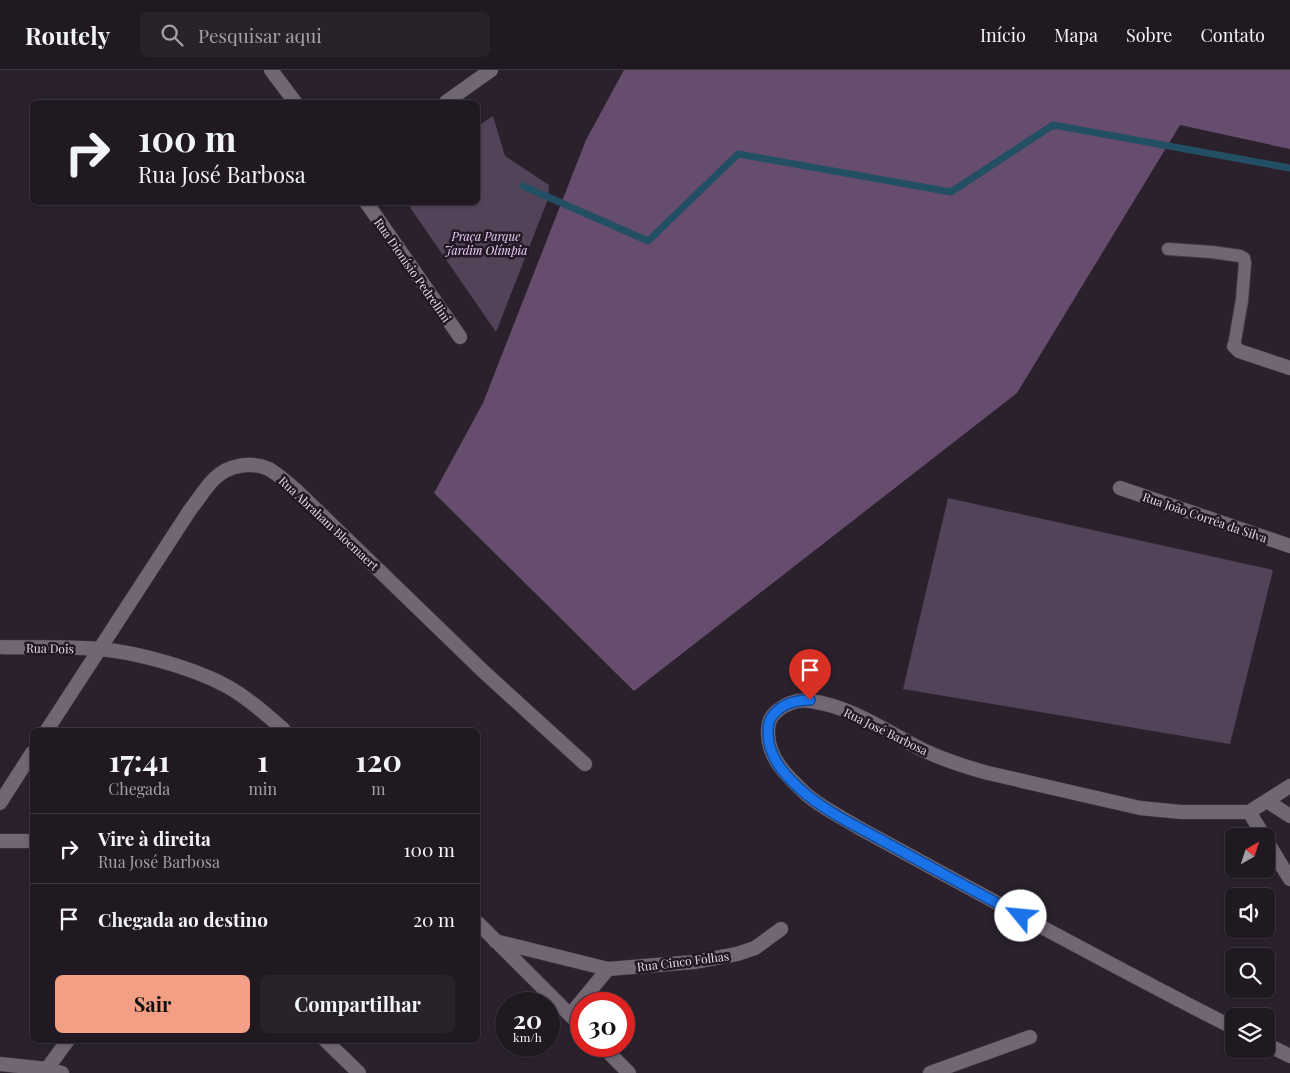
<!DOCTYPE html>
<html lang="pt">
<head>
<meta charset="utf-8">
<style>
  body { margin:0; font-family:"Playfair Display",serif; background:#28222a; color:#f1f3f6; height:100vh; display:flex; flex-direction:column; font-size:19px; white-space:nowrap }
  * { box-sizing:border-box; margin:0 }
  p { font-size:16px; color:#a2a0a5 }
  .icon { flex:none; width:28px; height:28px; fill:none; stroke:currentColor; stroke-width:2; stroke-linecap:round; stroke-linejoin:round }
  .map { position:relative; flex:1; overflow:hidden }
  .sheet { position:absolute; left:30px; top:658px; width:450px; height:315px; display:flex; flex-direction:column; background:#201922; border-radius:8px; box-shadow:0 1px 4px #0004,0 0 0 1px #3d3840 }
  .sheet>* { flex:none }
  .guide { position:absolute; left:30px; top:30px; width:450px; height:105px; border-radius:8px; box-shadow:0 1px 4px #0004,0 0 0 1px #3d3840; background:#201922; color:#f1f3f6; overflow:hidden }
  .needle { width:32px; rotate:39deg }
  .fabs { position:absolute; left:1225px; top:758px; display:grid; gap:10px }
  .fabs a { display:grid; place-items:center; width:50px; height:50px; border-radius:8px; background:#201922; box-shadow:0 1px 4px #0004,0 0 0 1px #3d3840; font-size:25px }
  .speed { position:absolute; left:495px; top:922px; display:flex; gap:10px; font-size:25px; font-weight:700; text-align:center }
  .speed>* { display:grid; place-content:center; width:65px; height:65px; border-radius:50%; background:#201922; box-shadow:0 1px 4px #0004,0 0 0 1px #3d3840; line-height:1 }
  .speed small { font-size:12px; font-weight:400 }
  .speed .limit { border:8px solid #d22; background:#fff; color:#111 }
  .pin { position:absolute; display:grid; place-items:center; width:42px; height:42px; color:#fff; margin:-51px -21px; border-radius:50% 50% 50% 0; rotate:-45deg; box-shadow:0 0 5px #0007 }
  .pin .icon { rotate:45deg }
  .me { position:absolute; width:55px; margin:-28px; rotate:298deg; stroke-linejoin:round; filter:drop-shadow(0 0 4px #0008) }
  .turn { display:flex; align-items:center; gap:18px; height:105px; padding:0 25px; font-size:22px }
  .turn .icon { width:65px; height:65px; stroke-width:2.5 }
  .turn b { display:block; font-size:35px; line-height:42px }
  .eta { display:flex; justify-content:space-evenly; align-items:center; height:85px; text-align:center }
  .eta b { font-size:30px; font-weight:700; line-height:35px }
  .primary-button { display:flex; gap:10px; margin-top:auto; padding:10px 25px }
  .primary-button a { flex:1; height:58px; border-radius:8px; background:#f39f85; color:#111; font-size:20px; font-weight:700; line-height:58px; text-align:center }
  .primary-button a+a { background:#28222a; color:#f1f3f6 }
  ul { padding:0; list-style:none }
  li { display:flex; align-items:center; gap:15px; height:70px; padding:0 25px; border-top:1px solid #3d3840 }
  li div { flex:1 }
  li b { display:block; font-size:19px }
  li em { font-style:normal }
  header { display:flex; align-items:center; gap:30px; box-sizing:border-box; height:70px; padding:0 25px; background:#201922; border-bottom:1px solid #3d3840 }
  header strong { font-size:24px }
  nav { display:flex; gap:28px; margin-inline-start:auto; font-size:18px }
  .search { width:350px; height:45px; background:#28222a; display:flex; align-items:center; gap:12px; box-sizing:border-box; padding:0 18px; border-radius:8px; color:#a2a0a5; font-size:19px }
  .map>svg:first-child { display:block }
  .green { fill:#534358 }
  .forest { fill:#664d6d }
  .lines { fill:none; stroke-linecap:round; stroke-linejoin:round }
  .stream { stroke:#234f64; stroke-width:7 }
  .service-casing { stroke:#453d47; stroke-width:14 }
  .minor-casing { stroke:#453d47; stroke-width:15 }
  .service { stroke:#716674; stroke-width:12 }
  .minor { stroke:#716674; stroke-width:14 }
  .route-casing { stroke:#114b97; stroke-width:12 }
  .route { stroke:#1a73e8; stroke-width:9 }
  .labels { text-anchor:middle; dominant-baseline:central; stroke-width:5; stroke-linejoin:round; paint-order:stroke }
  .park-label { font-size:12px; font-style:italic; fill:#f0ccfa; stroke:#211823 }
  .street-label { font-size:12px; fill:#e2dce4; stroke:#211823 }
</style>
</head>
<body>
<header>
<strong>Routely</strong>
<div class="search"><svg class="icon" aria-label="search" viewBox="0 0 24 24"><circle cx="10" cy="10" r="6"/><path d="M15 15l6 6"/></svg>Pesquisar aqui</div>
<nav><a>Início</a><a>Mapa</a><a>Sobre</a><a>Contato</a></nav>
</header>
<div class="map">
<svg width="1290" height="1003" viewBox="0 0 1290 1003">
  <rect width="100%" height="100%" fill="#2a212d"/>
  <path class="green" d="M493,46L505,86L549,115L548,129L496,262L407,133L478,132V56Z
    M948,428L1273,500L1230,674L903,619Z"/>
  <path class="forest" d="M624,0H1290V79L1180,55L1017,323L634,621L434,423L483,333L586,70Z"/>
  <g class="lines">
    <path class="stream" d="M523,116L648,171L738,84L951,122L1053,55L1290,98"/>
    <defs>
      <path id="service" d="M1168,179L1212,182L1240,186L1244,188L1245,193L1242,230L1234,276"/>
      <path id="minor" d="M271,0L295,32
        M446,32L491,0
        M366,132L460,267
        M1234,276L1239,281L1290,298
        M1120,418L1290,476
        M0,577C33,578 66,576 99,579C137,582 197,599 230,618C249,629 267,645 284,660
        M47,660L190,440C198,430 205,418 214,409C228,395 251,391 269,399C279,405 288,413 297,421L484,602L585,694
        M1267,731L1290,746
        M0,733L32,683
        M1249,742L1264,766
        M1266,770L1290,809
        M0,771H32
        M478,853L581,956
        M495,871L608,899L694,892L737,884L755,878L781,859
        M570,945L608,899
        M1234,958C1139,910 1045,859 951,808C921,792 891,775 861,759C843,748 822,738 806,724C788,707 768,689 768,663C768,654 769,648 777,641C787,633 797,629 810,631C851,636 887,662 923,680C944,690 966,697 988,703L1140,738L1181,742H1249L1290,716
        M325,970L359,1003
        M1266,974L1290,986
        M602,976L629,1003
        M0,994L47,999L62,1003
        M44,1003L68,970
        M930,1003L1030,967"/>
    </defs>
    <use href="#service" class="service-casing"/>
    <use href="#minor" class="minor-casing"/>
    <use href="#service" class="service"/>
    <use href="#minor" class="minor"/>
  </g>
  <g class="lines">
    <defs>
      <path id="route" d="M810,630C794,630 780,634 771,648C768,653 768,657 768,663C768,689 788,709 807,725C828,742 854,755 878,768C926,795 973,820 1021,846"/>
    </defs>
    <use href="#route" class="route-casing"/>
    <use href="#route" class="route"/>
  </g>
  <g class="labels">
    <g class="park-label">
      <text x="486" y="166">Praça Parque<tspan x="486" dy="14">Jardim Olímpia</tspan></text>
    </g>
    <g class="street-label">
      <text transform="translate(413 200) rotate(55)">Rua Dionísio Pedrellini</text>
      <text transform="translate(1205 447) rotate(19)">Rua João Corrêa da Silva</text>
      <text transform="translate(329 453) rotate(43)">Rua Abraham Bloemaert</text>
      <text transform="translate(50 578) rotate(1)">Rua Dois</text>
      <text transform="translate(886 661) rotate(26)">Rua José Barbosa</text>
      <text transform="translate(683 891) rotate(-7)">Rua Cinco Folhas</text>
    </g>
  </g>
</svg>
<div class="fabs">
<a><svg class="needle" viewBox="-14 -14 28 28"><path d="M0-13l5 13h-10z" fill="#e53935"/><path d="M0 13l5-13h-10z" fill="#a2a0a5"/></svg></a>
<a><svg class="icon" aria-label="sound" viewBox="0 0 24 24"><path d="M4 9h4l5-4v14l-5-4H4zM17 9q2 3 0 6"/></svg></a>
<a><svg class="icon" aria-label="search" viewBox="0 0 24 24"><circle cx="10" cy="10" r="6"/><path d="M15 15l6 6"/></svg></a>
<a><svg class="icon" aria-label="layers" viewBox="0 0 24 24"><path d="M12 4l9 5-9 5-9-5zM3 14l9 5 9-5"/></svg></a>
</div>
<div class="speed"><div>20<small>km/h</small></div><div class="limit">30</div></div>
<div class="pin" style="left:810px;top:630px;background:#d93025"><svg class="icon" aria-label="arrive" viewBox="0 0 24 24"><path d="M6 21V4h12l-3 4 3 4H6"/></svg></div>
<svg class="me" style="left:1021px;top:846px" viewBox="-20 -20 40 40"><circle r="19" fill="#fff"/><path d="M0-13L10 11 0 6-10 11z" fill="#1a73e8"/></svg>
<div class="guide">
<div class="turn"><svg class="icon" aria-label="right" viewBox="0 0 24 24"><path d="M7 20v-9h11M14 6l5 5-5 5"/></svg><div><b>100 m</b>Rua José Barbosa</div></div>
</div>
<section class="sheet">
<div class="eta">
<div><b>17:41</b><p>Chegada</p></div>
<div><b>1</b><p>min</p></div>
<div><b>120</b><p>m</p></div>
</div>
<ul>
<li><svg class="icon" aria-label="right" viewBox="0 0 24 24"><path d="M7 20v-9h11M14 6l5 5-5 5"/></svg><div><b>Vire à direita</b><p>Rua José Barbosa</p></div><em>100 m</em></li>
<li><svg class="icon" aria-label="arrive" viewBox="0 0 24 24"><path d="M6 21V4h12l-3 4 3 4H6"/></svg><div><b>Chegada ao destino</b></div><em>20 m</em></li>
</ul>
<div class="primary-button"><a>Sair</a><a>Compartilhar</a></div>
</section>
</div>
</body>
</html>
